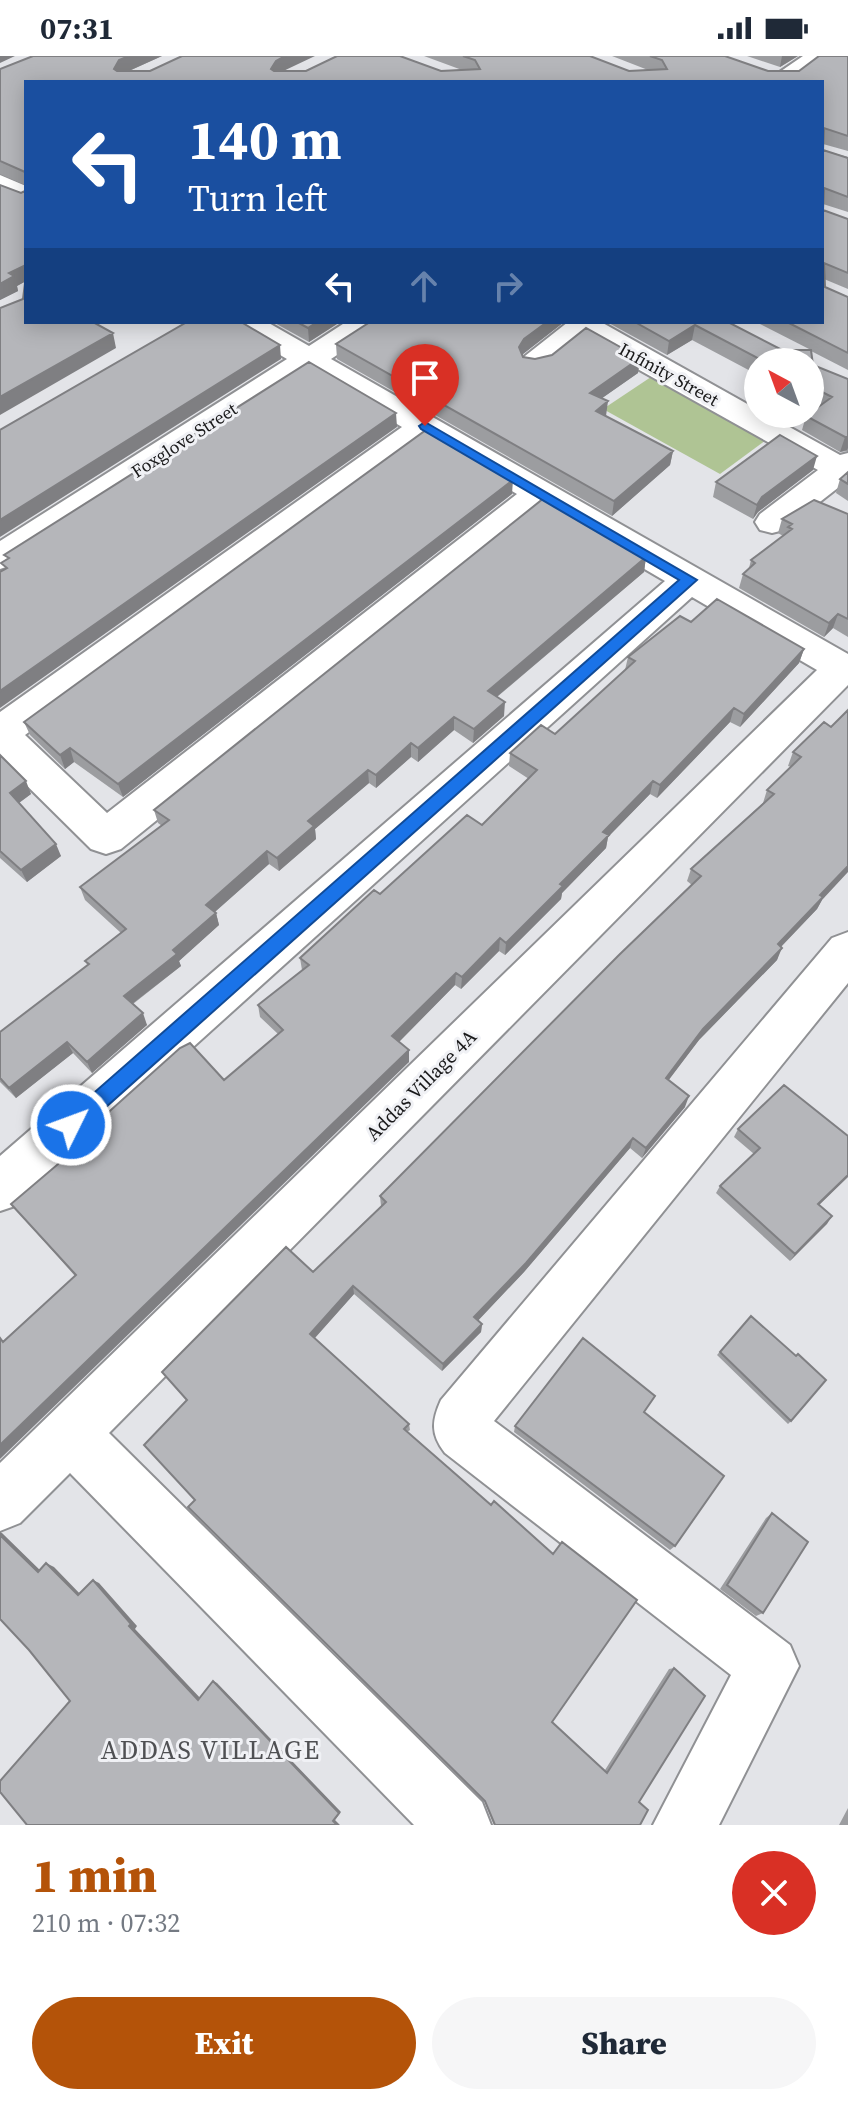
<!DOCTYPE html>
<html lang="en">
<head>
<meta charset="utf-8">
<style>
  body { margin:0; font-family:"Source Serif 4",serif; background:#f6f6f7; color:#1f2937; height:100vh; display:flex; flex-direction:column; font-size:30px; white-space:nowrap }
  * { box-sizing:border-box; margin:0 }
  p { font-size:26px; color:#747a83 }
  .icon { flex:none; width:44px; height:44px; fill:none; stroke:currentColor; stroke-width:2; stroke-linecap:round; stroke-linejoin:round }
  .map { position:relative; height:1769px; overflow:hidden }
  .sheet { display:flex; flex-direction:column; background:#fff; flex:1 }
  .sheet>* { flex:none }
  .banner { position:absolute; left:24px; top:24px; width:800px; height:244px; border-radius:0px; box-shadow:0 4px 20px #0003; background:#1a4fa0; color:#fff; overflow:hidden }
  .needle { width:52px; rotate:319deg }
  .buttons { position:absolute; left:744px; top:292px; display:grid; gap:16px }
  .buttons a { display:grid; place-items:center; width:80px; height:80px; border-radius:50%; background:#fff; box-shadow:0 4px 20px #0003; font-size:40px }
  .pin { position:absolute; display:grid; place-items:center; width:68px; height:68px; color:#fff; margin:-82px -34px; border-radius:50% 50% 50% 0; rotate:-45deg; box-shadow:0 0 8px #0007 }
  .pin .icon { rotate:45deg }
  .me { position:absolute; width:88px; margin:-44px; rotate:48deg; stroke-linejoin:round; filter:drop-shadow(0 0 6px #0008) }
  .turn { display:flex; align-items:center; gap:28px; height:168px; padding:0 32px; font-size:36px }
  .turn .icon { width:104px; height:104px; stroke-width:2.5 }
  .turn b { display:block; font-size:56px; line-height:68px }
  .lanes { display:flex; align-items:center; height:76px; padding:0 32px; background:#0003; justify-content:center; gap:40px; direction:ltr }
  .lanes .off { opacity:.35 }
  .round { display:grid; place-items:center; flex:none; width:84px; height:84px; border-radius:42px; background:#f6f6f7 }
  .overview { display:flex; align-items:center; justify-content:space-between; height:136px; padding:0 32px }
  h1 { font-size:48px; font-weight:800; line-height:60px; color:#b45309 }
  .button { display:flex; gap:16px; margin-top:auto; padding:16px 32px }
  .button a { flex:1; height:92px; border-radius:48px; background:#b45309; color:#fff; font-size:32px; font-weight:800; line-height:92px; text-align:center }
  .button a+a { background:#f6f6f7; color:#1f2937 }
  .status { display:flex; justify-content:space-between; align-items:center; height:56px; padding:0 40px; background:#fff; direction:ltr }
  .status svg { height:22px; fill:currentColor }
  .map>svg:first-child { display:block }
  .green { fill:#afc494 }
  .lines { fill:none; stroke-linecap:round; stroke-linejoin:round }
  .minor-casing { stroke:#909194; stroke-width:4 }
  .minor { fill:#fff; fill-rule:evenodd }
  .wall { fill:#9c9da0 }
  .shaded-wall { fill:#7f7f82 }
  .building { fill:#b5b6ba; stroke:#7f7f82; stroke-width:2 }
  .route { fill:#1a73e8; stroke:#114b97; stroke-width:2 }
  .labels { text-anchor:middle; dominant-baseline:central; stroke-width:6; stroke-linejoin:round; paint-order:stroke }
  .far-street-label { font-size:18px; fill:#19191a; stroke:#f0f1f5 }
  .street-label { font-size:20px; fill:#19191a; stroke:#f0f1f5 }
  .near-neighbourhood-label { font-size:26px; letter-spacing:2px; fill:#4f5053; stroke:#f0f1f5 }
</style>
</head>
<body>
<div class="status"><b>07:31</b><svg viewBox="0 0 49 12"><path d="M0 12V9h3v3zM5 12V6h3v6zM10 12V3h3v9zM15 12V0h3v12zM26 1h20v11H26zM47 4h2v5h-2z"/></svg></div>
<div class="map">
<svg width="848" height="1769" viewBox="0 0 848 1769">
  <rect width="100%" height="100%" fill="#e3e4e8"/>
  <path class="green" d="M654,319L770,381L720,418L603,353Z"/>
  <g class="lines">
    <defs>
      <path id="minor" d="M803,0H832L794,26H765Z
        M0,119L26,130V149L0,138Z
        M230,266H267L309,290L346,266H382L378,272L331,303L848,598V629L109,1377L482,1746L491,1769H414L70,1417L20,1467L0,1475V1407L817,614L692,541L18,1149L0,1155V1100L665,525L542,453L121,793L106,798L91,793L0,703V656L402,371L310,316L12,509L0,513V485L287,303L234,272ZM426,385L517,438L107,757L25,679Z
        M568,266H601L758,354V358H766L840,399L848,397V424L784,474L772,477L760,474L755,466L760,458L818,414L584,283C566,298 549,320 525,314L521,307L525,300Z
        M848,876V927L494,1365L790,1589L799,1610L719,1769H653L731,1619L445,1397C430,1378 432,1364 441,1344L832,882Z"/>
    </defs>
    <use href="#minor" class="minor-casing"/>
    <use href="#minor" class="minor"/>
  </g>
  <path class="wall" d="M162,0L129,15H441L462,14L424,0H590L629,15L648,14L612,0H725L768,15H799L848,0V95L823,88V94L848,101V156L823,148V154L848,163V233L824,223L825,231L848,241V314L811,295L813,309L848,323V395L840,396L802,374L806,360L818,351L810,346V306H758V319L692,284L667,299L607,266H728L782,294H811L756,266H822V26H26V225L17,230L18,235L0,244V129L21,137L25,135V129L0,118V13Z
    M747,0H798L780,11Z
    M273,266H340L309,286Z
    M370,266H564L523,298V301L535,303L640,302L638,317L602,342L606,360L673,395L670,409L612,460L337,303L336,288Z
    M813,414L758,456L753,463L713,441L716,426Z
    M848,416V445L836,437L840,423Z
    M512,438L123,741L74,706L65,713L30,679L24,666Z
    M848,458V581L833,572L824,581L739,532L743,518L749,512L751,504L783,480L778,477L782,463Z
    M646,501L644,516L497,641L504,660L473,687L454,674L418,706L411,701L376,732L369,727L315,773L316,783L279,815L269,808L215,856L216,857L219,869L179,905L181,910L133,948L147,969L92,1017L73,997L16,1042L0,1026V976L88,910L85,905L121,877L85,844L80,831L162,770L158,767L154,754Z
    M691,566L804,593L799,607L740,671L730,666L657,742L650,738L608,781L606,792L562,837L561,843L505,899L499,895L461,933L455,929L399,986L409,1006L3,1285L75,1220L11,1148L76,1093L73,1088L224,1024L278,978L260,961L258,949L302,914L300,902L380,838L482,769L529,723L509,710L510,697L555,678L625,614L628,601Z
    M831,671L822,844L817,853L781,891L777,904L699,984L668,1024L685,1051L642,1102L630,1092L524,1216L478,1264L482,1268L481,1276L442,1315L354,1238L315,1282L409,1368L410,1374L407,1376L552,1666L605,1714L669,1613L674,1612L639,1746L640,1769H494L484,1744L195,1444L186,1344L162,1316L313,1216L381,1150L380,1140L692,829L687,825L691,813L763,747L767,734L791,711L788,710L793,696Z
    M0,699L31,738L19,747L61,800L27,826L0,802Z
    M784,1029L819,1149L832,1160L790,1205L716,1137L720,1130L754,1098L734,1081L738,1073Z
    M751,1260L791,1365L788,1368L717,1299Z
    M644,1356L675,1490L670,1494L514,1376L515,1370Z
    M772,1457L763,1557L756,1560L720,1533L766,1462Z
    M848,1752V1769H839Z"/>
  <path class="shaded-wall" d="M0,0H15L0,7Z
    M129,0H162L122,18L114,13L119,4Z
    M285,0H315L277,18L271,13L276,5Z
    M782,0H798L780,11Z
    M26,209V225L17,230L18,235L0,244V228L9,217Z
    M317,266H340L309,286L308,272Z
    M547,266H564L523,298L518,306L519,291L524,283Z
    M695,269L692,284L667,299L669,285Z
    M113,277L116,292L0,359V341Z
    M280,289L281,303L0,481V464Z
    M640,302L638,317L588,352L590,337Z
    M608,345L606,360L596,355Z
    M396,357L397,371L0,652V635Z
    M845,381H848V392L847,394L840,396Z
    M673,395L670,409L612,460L614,445Z
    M817,400L813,414L758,456L753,463L757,449L762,441Z
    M513,424L512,438L123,741L118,728Z
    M646,501L644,516L487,649L488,635Z
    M838,558L833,572L824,581L829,567Z
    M804,593L799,607L740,671L744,658Z
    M505,646L504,660L473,687L474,673Z
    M734,652L730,666L657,742L660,729Z
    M454,661V674L418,706V692Z
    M411,687V701L376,732V719Z
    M70,692L74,706L65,713L60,699Z
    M368,714L369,727L315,773L316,783L279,815L277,802L308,765Z
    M26,725L31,738L16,749L10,737Z
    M653,725L650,738L608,781L606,792L562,837L561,843L505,899L506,887L560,828L603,776Z
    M56,788L61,800L27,826L21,814Z
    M267,795L269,808L209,861L206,849Z
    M848,810V816L822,844L817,853L772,900L778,888L820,839Z
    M216,857L219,869L179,905L181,910L128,951L124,940L173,894Z
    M500,882L499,895L461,933L462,921Z
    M782,892L777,904L699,984L662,1033L666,1022L703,973Z
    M456,917L455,929L393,992L392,980Z
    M143,957L147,969L92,1017L87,1006Z
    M67,986L73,997L16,1042L9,1032Z
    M409,994V1006L0,1403V1389Z
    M689,1040L685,1051L642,1102L646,1092Z
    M633,1082L630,1092L524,1216L474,1269V1261Z
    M848,1119V1121L813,1155L818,1148Z
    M832,1160L827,1168L790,1205L795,1198Z
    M353,1230L354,1238L312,1285L310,1278Z
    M482,1268L481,1276L442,1315L443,1308Z
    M0,1476L2,1477L46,1520L38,1516L0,1479Z
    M46,1507L54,1511L85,1543L78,1539Z
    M93,1524L99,1527L137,1570L135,1573L203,1645L198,1644L129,1570Z
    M213,1625L217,1627L341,1756L335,1764L340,1769H337Z"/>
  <path class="building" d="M33,0H129L119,4L114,13L117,15H150L182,0H285L276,5L271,13L274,15H306L337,0H400L441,15L480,13L475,4L463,0H590L629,15L667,13L662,4L650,0H725L768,15H799L819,0H848V80L824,72L823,94L848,102V141L824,132L823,154L848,163V217L824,207L825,231L848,241V297L787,266H822V26H26V209L9,217L14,220L0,228V129L21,137L25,135V116L0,105V13Z
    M25,227L26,266H93L113,277L0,341V252L23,243Z
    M187,266H241L280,289L0,464V374Z
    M297,266H317L308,272Z
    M370,266H547L524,283L519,291L523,301L535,303L552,299L586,272L640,302L590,337L608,345L596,355L673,395L614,445L336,288Z
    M635,266H728L782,294H811L813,309L848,323V381H845L806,360L810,358V357L832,341L810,330V306H765L695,269L669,285Z
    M309,306L396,357L0,635V516L7,512L1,507L9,502L4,499Z
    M426,374L513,424L118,728L70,692L60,699L24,666Z
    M780,379L817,400L762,441L757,449L716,426Z
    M848,416V428L840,423Z
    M544,442L646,501L488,635L505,646L474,673L454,661L418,692L411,687L376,719L368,714L308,765L314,770L277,802L267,795L206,849L216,857L173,894L177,898L124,940L143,957L87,1006L67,986L9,1032L0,1022V976L89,908L85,905L126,873L80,831L169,764L154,754Z
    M814,444L848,458V563L838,558L829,567L743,518L755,507L751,504L792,473L788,471L792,468L782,463Z
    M717,543L804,593L744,658L734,652L660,729L653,725L603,776L609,779L560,828L563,830L506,887L500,882L462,921L456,917L392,980L409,994L0,1389V1282L3,1286L76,1219L11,1148L77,1092L73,1088L180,992L190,987L224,1024L283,974L258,949L309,909L300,902L374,834L380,838L467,759L482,769L537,714L510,697L541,669L555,678L635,605L628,601L680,560L691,566Z
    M848,654V810L820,839L823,841L778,888L782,892L703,973L666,1022L689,1040L646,1092L633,1082L526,1207L474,1261L482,1268L443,1308L353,1230L310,1278L409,1368L404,1373L491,1449L494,1445L553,1498L562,1486L637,1544L552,1666L607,1717L674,1612L705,1640L639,1746L648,1754L640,1769H495L485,1745L188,1451L195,1444L144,1389L187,1344L162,1316L286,1191L313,1216L386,1146L380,1140L619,899L701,820L691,813L774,738L767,734L801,701L793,696L824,666L831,671Z
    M0,699L26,725L10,737L56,788L21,814L0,795Z
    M784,1029L848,1080V1119L818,1148L832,1160L795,1198L720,1130L760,1092L738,1073Z
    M751,1260L796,1300L798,1298L826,1324L791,1365L720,1296Z
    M583,1282L655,1340L644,1356L724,1420L675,1490L515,1370Z
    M772,1457L808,1486L763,1557L727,1529Z
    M0,1479L38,1516L46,1507L78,1539L93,1524L131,1568L129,1570L198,1644L213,1625L339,1757L333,1765L337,1769H27L0,1736V1725L70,1645L29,1594L0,1563Z"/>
  <path class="route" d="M425,366L697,524L78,1076L71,1078L64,1076L61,1069L64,1063L679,524L421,373L419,370Z"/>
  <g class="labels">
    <g class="far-street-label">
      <text transform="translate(669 318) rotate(29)">Infinity Street</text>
      <text transform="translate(184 384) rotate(-33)">Foxglove Street</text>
    </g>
    <g class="street-label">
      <text transform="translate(421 1029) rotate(-45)">Addas Village 4A</text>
    </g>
    <g class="near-neighbourhood-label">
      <text x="211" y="1694">ADDAS VILLAGE</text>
    </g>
  </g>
</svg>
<div class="buttons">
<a><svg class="needle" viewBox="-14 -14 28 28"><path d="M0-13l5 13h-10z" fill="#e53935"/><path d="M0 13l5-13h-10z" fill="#747a83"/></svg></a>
</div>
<div class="pin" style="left:425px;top:370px;background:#d93025"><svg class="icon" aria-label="arrive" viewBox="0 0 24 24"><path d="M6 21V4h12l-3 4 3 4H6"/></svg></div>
<svg class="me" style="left:71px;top:1069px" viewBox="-20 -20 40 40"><circle r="17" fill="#1a73e8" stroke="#fff" stroke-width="3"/><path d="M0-11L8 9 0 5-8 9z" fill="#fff"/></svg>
<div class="banner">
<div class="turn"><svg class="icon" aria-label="left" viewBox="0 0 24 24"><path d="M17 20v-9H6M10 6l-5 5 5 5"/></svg><div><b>140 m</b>Turn left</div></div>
<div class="lanes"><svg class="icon" aria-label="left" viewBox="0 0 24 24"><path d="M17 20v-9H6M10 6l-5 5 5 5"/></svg><svg class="icon off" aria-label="ahead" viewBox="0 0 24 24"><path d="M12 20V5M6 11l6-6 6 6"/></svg><svg class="icon off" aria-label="right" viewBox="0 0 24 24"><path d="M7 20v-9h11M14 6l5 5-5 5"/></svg></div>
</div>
</div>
<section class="sheet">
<div class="overview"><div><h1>1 min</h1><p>210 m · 07:32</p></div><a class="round" style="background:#d93025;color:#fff"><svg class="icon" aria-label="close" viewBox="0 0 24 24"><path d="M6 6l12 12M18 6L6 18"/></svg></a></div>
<div class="button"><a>Exit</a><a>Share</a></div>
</section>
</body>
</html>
